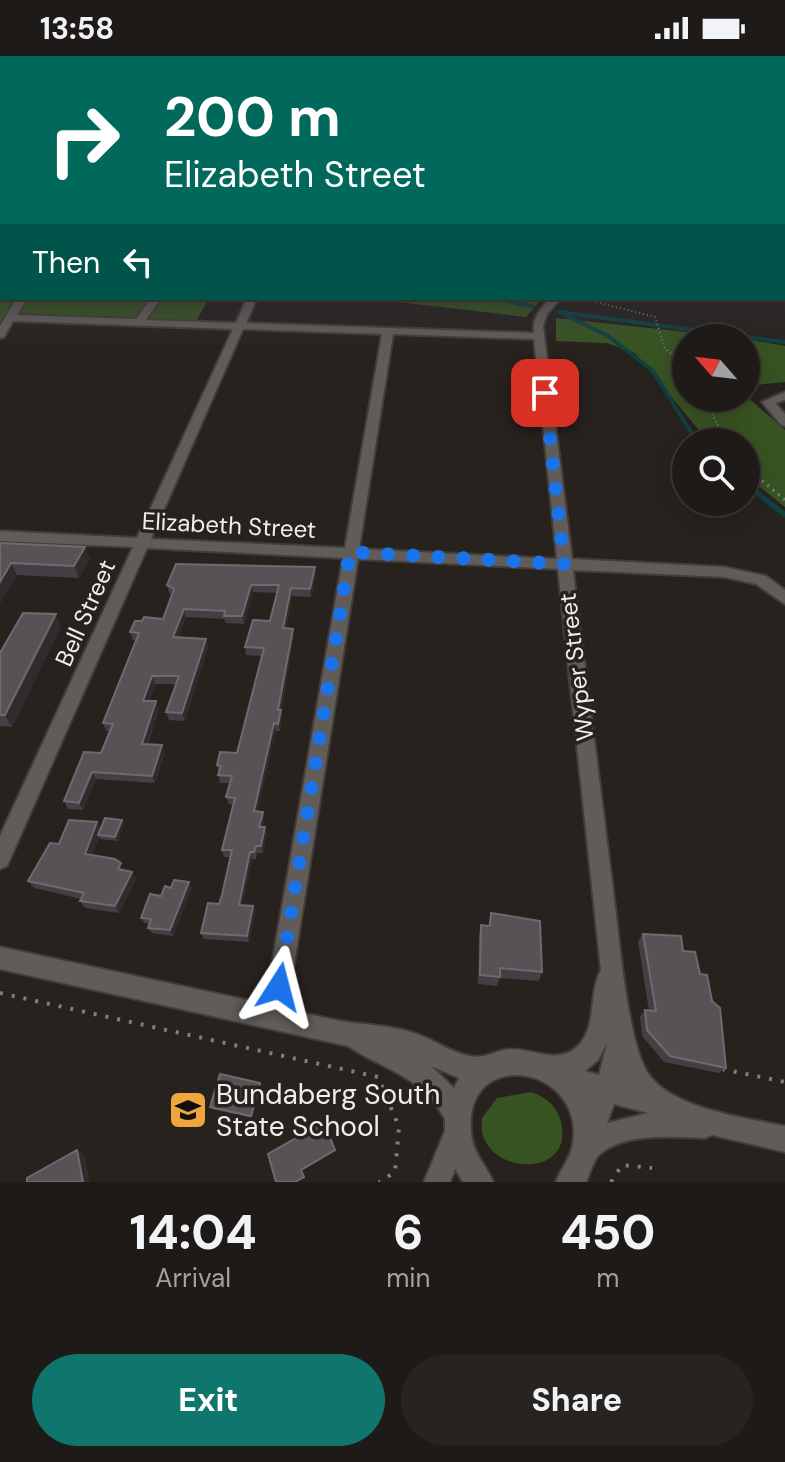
<!DOCTYPE html>
<html lang="en">
<head>
<meta charset="utf-8">
<style>
  body { margin:0; font-family:"DM Sans",sans-serif; background:#262320; color:#f1f3f6; height:100vh; display:flex; flex-direction:column; font-size:30px; white-space:nowrap }
  * { box-sizing:border-box; margin:0 }
  p { font-size:26px; color:#a1a1a1 }
  .icon { flex:none; width:44px; height:44px; fill:none; stroke:currentColor; stroke-width:2; stroke-linecap:round; stroke-linejoin:round }
  .map { position:relative; height:1126px; overflow:hidden }
  .side { display:flex; flex-direction:column; background:#1e1a17; flex:1 }
  .side>* { flex:none }
  .hud { position:absolute; left:0px; top:0px; width:786px; height:244px; box-shadow:0 4px 20px #0003,0 0 0 2px #3c3836; background:#00695c; color:#fff; overflow:hidden }
  .needle { width:52px; rotate:298deg }
  .controls { position:absolute; left:672px; top:268px; display:grid; gap:16px }
  .controls a { display:grid; place-items:center; width:88px; height:88px; border-radius:50%; background:#1e1a17; box-shadow:0 4px 20px #0003,0 0 0 2px #3c3836; font-size:40px }
  .pin { position:absolute; display:grid; place-items:center; width:68px; height:68px; color:#fff; margin:-34px; border-radius:16px; box-shadow:0 4px 12px #0006 }
  .me { position:absolute; width:88px; margin:-44px; rotate:9deg; stroke-linejoin:round; filter:drop-shadow(0 0 6px #0008) }
  .turn { display:flex; align-items:center; gap:28px; height:168px; padding:0 32px; font-size:36px }
  .turn .icon { width:104px; height:104px; stroke-width:2.5 }
  .turn b { display:block; font-size:56px; line-height:68px }
  .then { display:flex; align-items:center; height:76px; padding:0 32px; background:#0003; gap:16px; font-size:30px }
  .eta { display:flex; justify-content:space-evenly; align-items:center; height:136px; text-align:center }
  .eta b { font-size:48px; font-weight:800; line-height:56px }
  .cta { display:flex; gap:16px; margin-top:auto; padding:16px 32px }
  .cta a { flex:1; height:92px; border-radius:48px; background:#0f766e; color:#fff; font-size:32px; font-weight:800; line-height:92px; text-align:center }
  .cta a+a { background:#262320; color:#f1f3f6 }
  .status { display:flex; justify-content:space-between; align-items:center; height:56px; padding:0 40px; background:#1e1a17; direction:ltr }
  .status svg { height:22px; fill:currentColor }
  .map>svg:first-child { display:block }
  .green { fill:#385322 }
  .lines { fill:none; stroke-linecap:round; stroke-linejoin:round }
  .stream-far2 { stroke:#114042; stroke-width:3 }
  .stream-far1 { stroke:#114042; stroke-width:4 }
  .stream { stroke:#114042; stroke-width:5 }
  .minor-casing { stroke:#423d3a; stroke-width:4 }
  .path-far2 { stroke:#837e7c; stroke-width:2; stroke-dasharray:1 3; stroke-linecap:butt }
  .path-far1 { stroke:#837e7c; stroke-width:3; stroke-dasharray:2 5; stroke-linecap:butt }
  .path { stroke:#837e7c; stroke-width:4; stroke-dasharray:3 9; stroke-linecap:butt }
  .minor { fill:#625c58; fill-rule:evenodd }
  .wall { fill:#433f44 }
  .shaded-wall { fill:#302c2d }
  .building { fill:#565256; stroke:#6e6a6d; stroke-width:2 }
  .route { stroke:#1a73e8; stroke-width:14; stroke-dasharray:0 25.2 }
  .labels { text-anchor:middle; dominant-baseline:central; stroke-width:7; stroke-linejoin:round; paint-order:stroke }
  .street-label { font-size:24px; fill:#f1edeb; stroke:#28221f }
  .near-poi-label { font-size:28px; fill:#f1edeb; stroke:#28221f; text-anchor:start }
</style>
</head>
<body>
<div class="status"><b>13:58</b><svg viewBox="0 0 49 12"><path d="M0 12V9h3v3zM5 12V6h3v6zM10 12V3h3v9zM15 12V0h3v12zM26 1h20v11H26zM47 4h2v5h-2z"/></svg></div>
<div class="map">
<svg width="785" height="1126" viewBox="0 0 785 1126">
  <rect width="100%" height="100%" fill="#28221f"/>
  <path class="green" d="M0,135L2,242H209L194,269L11,263L0,280Z
    M364,242H542L526,261Z
    M556,262L743,282H686V342L746,340L785,374V451L746,420V386H709L635,297L607,287L556,285Z
    M746,283L785,290V326L746,330Z
    M531,1036C546,1041 557,1050 561,1066C576,1126 474,1120 482,1062L497,1042Z"/>
  <g class="lines">
    <path class="stream-far2" d="M486,242L527,249"/>
    <path class="stream-far1" d="M515,247L532,250
      M559,256L785,286
      M563,258L608,280L653,315L697,386"/>
    <path class="stream" d="M746,428L785,459"/>
    <defs>
      <path id="minor" d="M784,150H785V154H784Z
        M0,175L2,176V182L0,181Z
        M784,189H785V195H784Z
        M784,237L785,243L781,242H784Z
        M17,242H27L17,259L136,263L151,242H161L146,264L236,267L247,242H257L246,267L534,277C532,261 541,252 551,242H561L547,258L543,270L572,503L724,511L766,520L785,534V548L756,528L724,521L573,514C587,626 601,738 615,850C620,891 628,984 647,1016C670,1053 746,1062 785,1070V1096L712,1079L705,1082C674,1081 626,1076 600,1098C593,1104 590,1118 586,1126H556C561,1112 571,1102 573,1087C585,1009 463,989 471,1076C472,1097 486,1108 493,1126H463L455,1113L450,1126H424L445,1075V1063C421,1019 384,1014 348,990L0,913V891L265,948L343,502L147,492L7,810L0,813V780L133,491L0,485V475L137,482L233,273L13,265L4,281L0,282V270ZM243,273L382,278L345,492L151,483ZM393,278L534,283L557,503L359,493ZM358,503L558,513L601,914C588,937 598,967 579,989C557,1012 531,989 504,994C491,997 484,1003 469,1000C448,996 429,980 407,975C386,969 363,969 341,965C323,962 305,957 287,953ZM607,987L599,1019L585,1015L598,1004ZM431,1010L459,1022L454,1032ZM614,1048L648,1057L607,1067Z
        M785,336V344L775,347L785,358V370L781,369L762,346Z"/>
    </defs>
    <use href="#minor" class="minor-casing"/>
    <path class="path-far2" d="M581,242L655,261L665,293L686,307
      M710,342L713,360L727,386"/>
    <path class="path-far1" d="M746,411L785,444
      M99,541L113,512"/>
    <path class="path" d="M0,937L378,1021L399,1071L395,1116L379,1126
      M722,1013L785,1026
      M611,1126L622,1109L652,1112"/>
    <use href="#minor" class="minor"/>
  </g>
  <path class="wall" d="M0,487L90,503L79,522L17,519L0,547Z
    M316,519L311,541L292,540L286,572L294,580L281,654L282,661L280,675H276L257,755L263,756L264,763L263,771L267,778L263,797H257L256,803H252L242,849L253,850L255,856L249,886L204,883L201,877L219,848L222,839L231,801H224L222,794L233,749L229,748L226,741L230,727H220L217,709L237,697L262,600L246,599L245,591L270,565L277,537L253,536L244,568L226,567L224,563L186,561L178,581L206,583L208,591L185,665L169,664L166,656L177,628H155L149,645L159,653L148,688L165,696L155,727L96,723L83,754L68,753L64,745L101,697L110,675H106L103,667L136,584H133L130,576L142,565L163,563L172,538L169,537L167,529Z
    M61,570L12,671L0,670V597Z
    M122,764L124,767L118,785L100,783L99,781L92,799L125,814L132,816L136,823L119,857L85,852L80,845L81,843L34,832L28,825L59,788L97,766L101,773Z
    M171,832H192L173,880L152,877L148,872L150,868L144,867L141,862L161,840Z
    M491,857L542,916L539,925L500,922L497,930L478,928L479,879L481,869L488,870Z
    M643,878L683,895L700,918L712,945L726,1012L719,1017L664,1006L642,980L640,961L645,954L649,955L638,885Z
    M260,1027L262,1029L252,1062L211,1053L210,1051Z"/>
  <path class="shaded-wall" d="M85,491L90,503L79,522L74,510Z
    M11,507L17,519L0,547V526Z
    M315,511L316,519L311,541L310,533Z
    M251,529L253,536L244,568L242,560Z
    M291,532L292,540L284,580L283,572Z
    M184,553L186,561L175,589L173,581Z
    M56,558L61,570L12,671L5,659Z
    M293,573L294,580L279,661L278,654Z
    M206,583L208,591L185,665L182,657Z
    M152,620L155,628L146,652L143,645Z
    M156,645L159,653L145,695L142,688Z
    M281,654L282,661L280,675L278,668Z
    M274,667L276,675L256,762L254,755Z
    M162,689L165,696L155,727L152,720Z
    M92,716L96,723L83,754L79,747Z
    M263,756L264,763L261,778L259,771Z
    M122,764L124,767L118,785L115,781Z
    M97,766L101,774L90,805L85,798Z
    M265,771L267,778L263,797L261,790Z
    M250,796L252,803L241,855L239,849Z
    M132,816L136,823L119,857L115,850Z
    M189,826L192,832L173,880L170,874Z
    M253,850L255,856L249,886L247,880Z
    M260,1027L262,1029L252,1062L251,1060Z
    M77,1094L84,1098L90,1126H83Z
    M335,1094V1096L302,1115L301,1114Z"/>
  <path class="building" d="M0,487L85,491L74,510L11,507L0,526Z
    M176,508L315,511L310,533L291,532L283,572L293,573L278,654H281L278,668L274,667L254,755L263,756L259,771H265L261,790H256L254,796H250L239,849L253,850L247,880L201,877L208,847L219,848L222,839L232,794H222L235,742L226,741L232,720L218,719L221,710L217,709L220,696L237,697L264,592L245,591L253,564L270,565L279,529H251L242,560H224L225,555L184,553L173,581L206,583L182,657L166,656L179,620H152L143,645H156L142,688L162,689L152,720L92,716L79,747L64,745L84,696L101,697L113,668L103,667L139,577L130,576L135,565H142L144,561L163,563L174,533L167,529Z
    M23,557L56,558L5,659H0V597Z
    M105,762L122,764L115,781L98,779Z
    M69,764L97,766L85,798L115,803L121,807L118,813L132,816L115,850L80,845L84,837L28,825L50,787L59,788Z
    M174,824L189,826L170,874L148,872L151,863L141,862L150,838L161,840L165,830L171,832Z
    M491,857L540,865L542,916L500,912V921L480,919L481,869L490,870Z
    M643,878L681,880L683,895L695,896L700,918L707,919L712,945L720,952L726,1012L670,1000L647,974L645,954L656,955Z
    M220,1018L260,1027L251,1060L210,1051Z
    M324,1066L335,1094L301,1114L304,1121L295,1126H276L268,1098Z
    M77,1094L83,1126H27V1122Z"/>
  <linearGradient id="sky" x2="0" y2="1"><stop stop-color="#161311"/><stop offset="0.46" stop-color="#42444d"/><stop offset="1" stop-color="#42444d" stop-opacity="0"/></linearGradient>
  <rect width="785" height="293" fill="url(#sky)"/>
  <g class="lines">
    <path class="route" d="M279,931L350,496L564,508L545,337"/>
  </g>
  <defs>
    <symbol id="school-square" viewBox="-11 -11 22 22"><rect x="-9" y="-9" width="18" height="18" rx="4" fill="#f0a63f" stroke="#28221f"/><path d="M0-5L7-2L0 1L-7-2ZM-4 1L0 2.5L4 1V4Q0 6-4 4Z" fill="#111"/></symbol>
  </defs>
  <g fill-rule="evenodd">
    <use href="#school-square" x="166" y="1032" width="44" height="44"/>
  </g>
  <g class="labels">
    <g class="street-label">
      <text transform="translate(229 469) rotate(3)">Elizabeth Street</text>
      <text transform="translate(85 557) rotate(-66)">Bell Street</text>
      <text transform="translate(576 611) rotate(-97)">Wyper Street</text>
    </g>
    <g class="near-poi-label">
      <text x="216" y="1038">Bundaberg South<tspan x="216" dy="32">State School</tspan></text>
    </g>
  </g>
</svg>
<div class="controls">
<a><svg class="needle" viewBox="-14 -14 28 28"><path d="M0-13l5 13h-10z" fill="#e53935"/><path d="M0 13l5-13h-10z" fill="#a1a1a1"/></svg></a>
<a><svg class="icon" aria-label="search" viewBox="0 0 24 24"><circle cx="10" cy="10" r="6"/><path d="M15 15l6 6"/></svg></a>
</div>
<div class="pin" style="left:545px;top:337px;background:#d93025"><svg class="icon" aria-label="arrive" viewBox="0 0 24 24"><path d="M6 21V4h12l-3 4 3 4H6"/></svg></div>
<svg class="me" style="left:279px;top:931px" viewBox="-20 -20 40 40"><path d="M0-17L14 15 0 8-14 15z" fill="#1a73e8" stroke="#fff" stroke-width="4"/></svg>
<div class="hud">
<div class="turn"><svg class="icon" aria-label="right" viewBox="0 0 24 24"><path d="M7 20v-9h11M14 6l5 5-5 5"/></svg><div><b>200 m</b>Elizabeth Street</div></div>
<div class="then">Then<svg class="icon" aria-label="left" viewBox="0 0 24 24"><path d="M17 20v-9H6M10 6l-5 5 5 5"/></svg></div>
</div>
</div>
<section class="side">
<div class="eta">
<div><b>14:04</b><p>Arrival</p></div>
<div><b>6</b><p>min</p></div>
<div><b>450</b><p>m</p></div>
</div>
<div class="cta"><a>Exit</a><a>Share</a></div>
</section>
</body>
</html>
